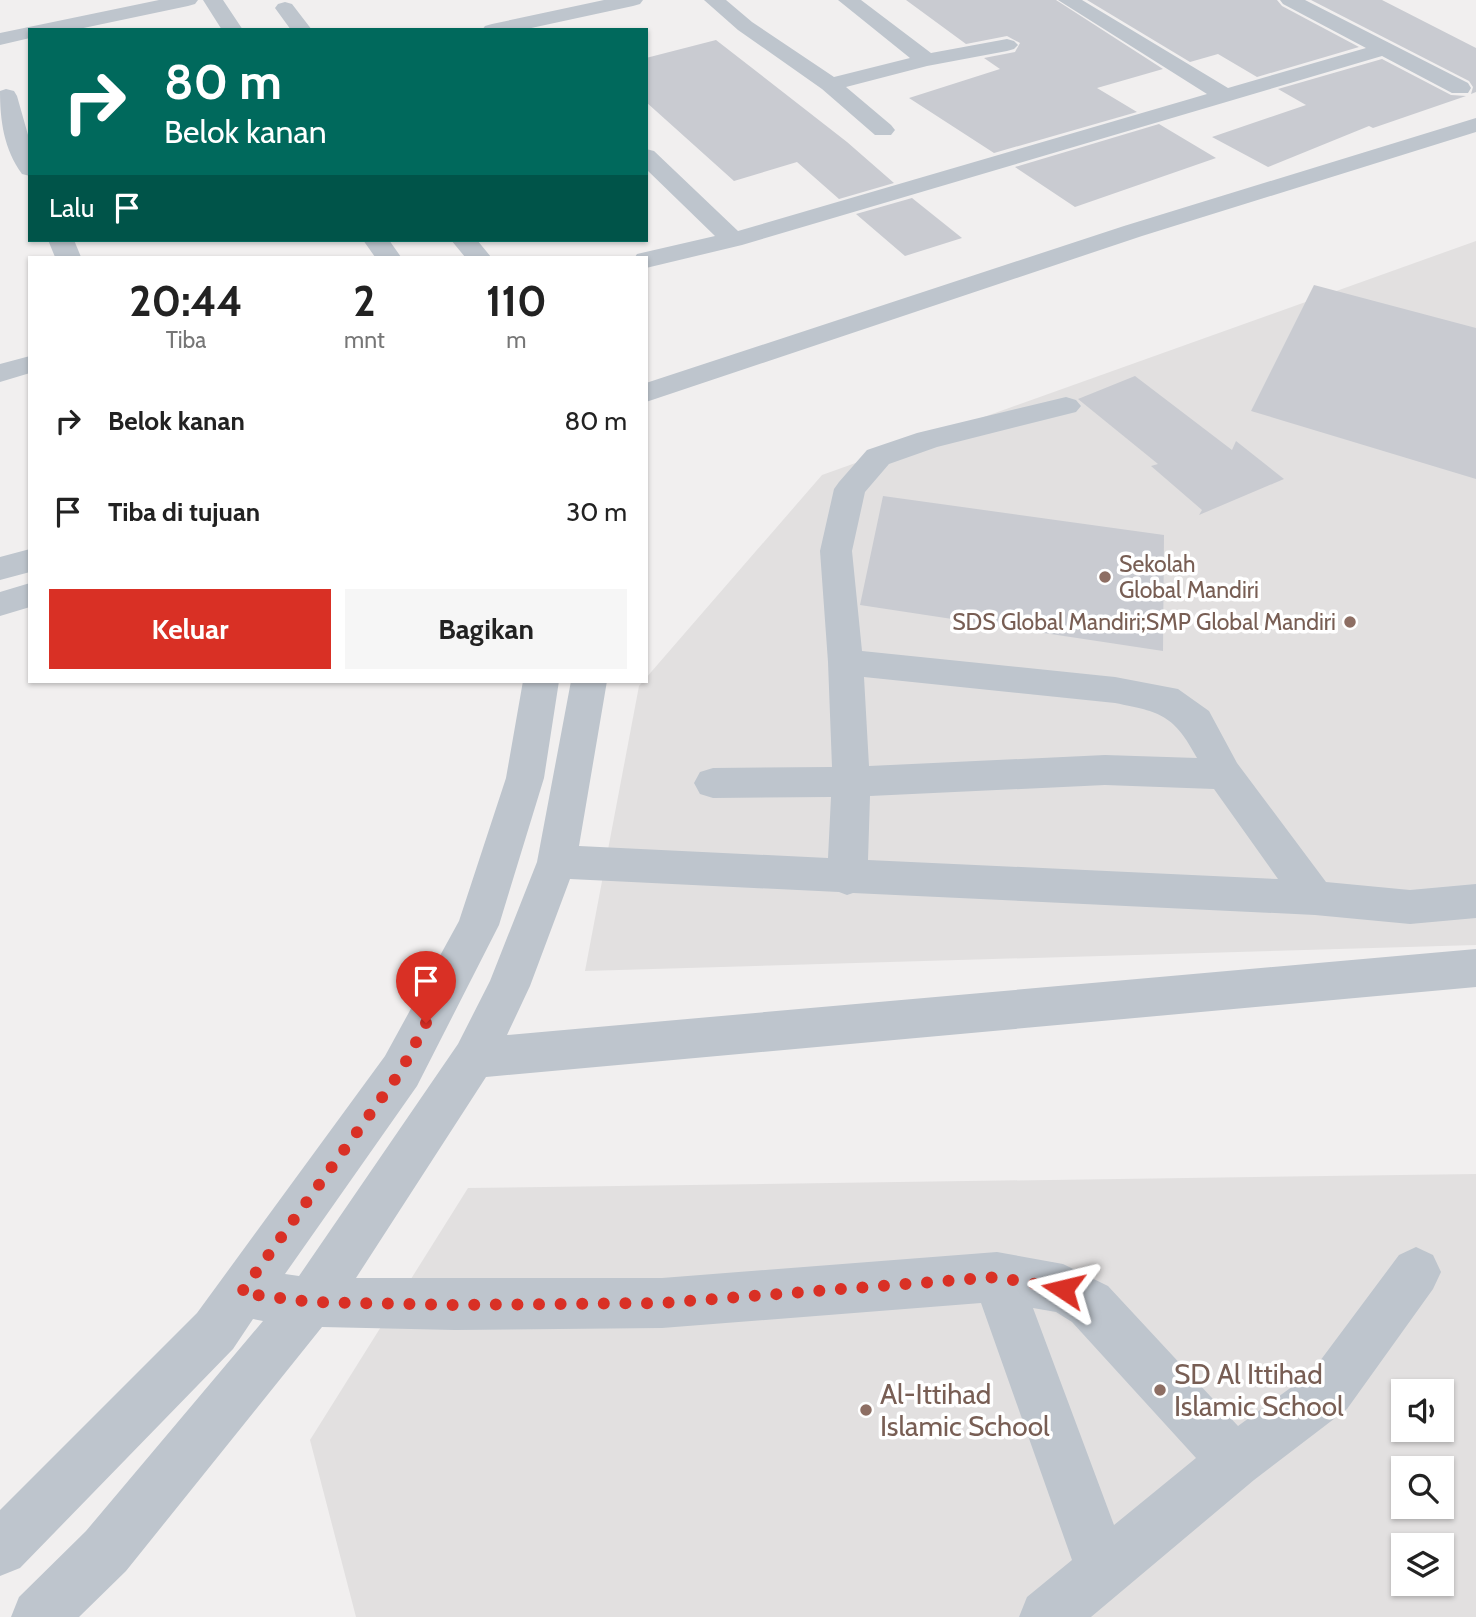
<!DOCTYPE html>
<html lang="id">
<head>
<meta charset="utf-8">
<style>
  body { margin:0; font-family:Cabin,sans-serif; background:#f6f6f6; color:#222; height:100vh; display:flex; flex-direction:column; font-size:26px; white-space:nowrap }
  * { box-sizing:border-box; margin:0 }
  p { font-size:23px; color:#767676 }
  .icon { flex:none; width:38px; height:38px; fill:none; stroke:currentColor; stroke-width:2; stroke-linecap:round; stroke-linejoin:round }
  .map { position:relative; flex:1; overflow:hidden }
  .panel { position:absolute; left:28px; top:256px; width:620px; height:427px; display:flex; flex-direction:column; background:#fff; border-radius:0px; box-shadow:0 2px 5px #0004 }
  .panel>* { flex:none }
  .top-card { position:absolute; left:28px; top:28px; width:620px; height:214px; border-radius:0px; box-shadow:0 2px 5px #0004; background:#00695c; color:#fff; overflow:hidden }
  .controls { position:absolute; left:1391px; top:1379px; display:grid; gap:14px }
  .controls a { display:grid; place-items:center; width:63px; height:63px; border-radius:0px; background:#fff; box-shadow:0 2px 5px #0004; font-size:35px }
  .pin { position:absolute; display:grid; place-items:center; width:60px; height:60px; color:#fff; margin:-72px -30px; border-radius:50% 50% 50% 0; rotate:-45deg; box-shadow:0 0 7px #0007 }
  .pin .icon { rotate:45deg }
  .me { position:absolute; width:77px; margin:-38px; rotate:280deg; stroke-linejoin:round; filter:drop-shadow(0 0 5px #0008) }
  .turn { display:flex; align-items:center; gap:24px; height:147px; padding:0 21px; font-size:32px }
  .turn .icon { width:91px; height:91px; stroke-width:2.5 }
  .turn b { display:block; font-size:49px; line-height:60px }
  .then { display:flex; align-items:center; height:66px; padding:0 21px; background:#0003; gap:14px; font-size:26px }
  .eta { display:flex; justify-content:space-evenly; align-items:center; height:119px; text-align:center }
  .eta b { font-size:42px; font-weight:800; line-height:49px }
  .primary-button { display:flex; gap:14px; margin-top:auto; padding:14px 21px }
  .primary-button a { flex:1; height:80px; border-radius:0px; background:#d93025; color:#fff; font-size:28px; font-weight:800; line-height:80px; text-align:center }
  .primary-button a+a { background:#f6f6f6; color:#222 }
  ul { padding:0; list-style:none }
  li { display:flex; align-items:center; gap:21px; height:91px; padding:0 21px }
  li div { flex:1 }
  li b { display:block; font-size:26px }
  li em { font-style:normal }
  .map>svg:first-child { display:block }
  .education { fill:#e2e0e0; fill-rule:evenodd }
  .building { fill:#c9cbd1 }
  .lines { fill:none; stroke-linecap:round; stroke-linejoin:round }
  .minor { fill:#bec5cd; fill-rule:evenodd }
  .route { stroke:#d93025; stroke-width:12; stroke-dasharray:0 21.6 }
  .education-dot { fill:#8d6e63; stroke:#fff; stroke-width:2.5 }
  .labels { text-anchor:middle; dominant-baseline:central; stroke-width:7; stroke-linejoin:round; paint-order:stroke }
  .education-label { font-size:23px; fill:#785e54; stroke:#fff; text-anchor:start }
  .near-education-label { font-size:28px; fill:#785e54; stroke:#fff; text-anchor:start }
</style>
</head>
<body>
<div class="map">
<svg width="1476" height="1617" viewBox="0 0 1476 1617">
  <rect width="100%" height="100%" fill="#f1efef"/>
  <path class="education" d="M1476,241V945L585,971L639,686L822,475Z
    M1476,1174V1617H356L310,1440L468,1188ZM1404,1391H1442V1430H1404ZM1404,1468H1442V1507H1404ZM1404,1545H1442V1584H1404Z"/>
  <path class="building" d="M906,0H1056L1163,69L1097,88L1137,112L994,153L909,98L1000,69L984,58L1015,52L1020,43L1007,36L966,44Z
    M1087,0H1277L1282,6L1359,47L1257,77L1218,54L1190,62Z
    M1311,0H1382L1476,48V92L1471,94L1473,87L1469,81Z
    M716,40L847,142L894,183L839,199L797,162L734,181L646,102V58Z
    M1382,59L1451,95L1466,96L1373,128L1369,126L1268,167L1212,137L1306,105L1278,89Z
    M1159,124L1216,158L1075,207L1015,167Z
    M912,198L962,238L905,256L856,214Z
    M1314,285L1476,328V479L1251,411Z
    M1135,376L1232,450L1236,441L1284,479L1199,515L1202,510L1151,466L1158,464L1078,399Z
    M883,496L1164,535L1163,651L860,605Z"/>
  <g class="lines">
    <path class="minor" d="M159,0H198L195,4L188,6L74,30H30V38L0,45V33Z
      M203,0H223L243,30H222Z
      M604,0H643L640,4L633,6L522,30H482L485,26L492,24Z
      M704,0H726L752,22L834,77L910,58L838,0H861L931,53L1007,39L1014,41L1018,45L1014,49L1007,51L927,66L846,87L891,125L895,130L891,135H875L822,89L738,30Z
      M1058,0H1082L1228,88L1366,48L1283,4L1280,0H1305L1468,83L1471,88L1468,93H1452L1382,56L742,245L646,268V257H635L637,254L715,236L646,169V149L654,151L738,231L1207,94Z
      M285,2L292,4L312,30H291L275,8L278,4Z
      M6,89L14,91L17,96L30,142V176L22,174C4,149 0,121 0,91Z
      M1476,118V132L1142,236L646,402V383L1124,226Z
      M48,240H74L81,257H55Z
      M363,240H389L401,257H375Z
      M451,240H477L491,257H465Z
      M30,356V373L0,382V364Z
      M1066,397L1076,400L1081,406L1076,412L937,447L889,464L865,492L852,551L862,651L1115,677L1178,689L1209,711L1237,763L1326,882L1410,890L1476,884V918L1410,924L1315,915L853,893L847,895L839,892L570,879L530,986L507,1035L1476,949V987L486,1077L356,1278H662L997,1252L1063,1264L1108,1286L1238,1426L1311,1373L1399,1255L1416,1247L1433,1255L1441,1272L1433,1289L1347,1409L1254,1480L1091,1617H1019L1027,1597L1072,1560L981,1303L662,1328L455,1330L322,1327L126,1571L79,1617H11L19,1597L86,1531L263,1321L253,1319L233,1349L20,1568L0,1576V1510L197,1313L385,1056L459,921L506,778L523,681H559L544,778L499,925L417,1086L285,1274L299,1276L458,1044L490,981L537,862L571,681H607L579,846L828,858L831,797L713,798L700,794L694,783L700,772L713,768L832,767L828,662L820,551L834,489L839,482L867,450L917,433ZM864,677L1115,703C1161,712 1174,715 1197,758L1105,755L869,766ZM1105,785L1214,789L1278,879L868,860L870,796ZM1033,1308L1056,1312L1072,1322L1196,1458L1114,1525Z
      M30,549V572L0,580V557Z
      M30,583V607L0,616V592Z"/>
  </g>
  <g class="lines">
    <path class="route" d="M426,1023L401,1071L241,1293L311,1302L455,1305L662,1303L997,1277L1063,1289"/>
  </g>
  <g class="education-dot">
    <circle cx="1105" cy="577" r="7"/>
    <circle cx="1350" cy="622" r="7"/>
    <circle cx="1160" cy="1390" r="7"/>
    <circle cx="866" cy="1410" r="7"/>
  </g>
  <g class="labels">
    <g class="education-label">
      <text x="1119" y="564">Sekolah<tspan x="1119" dy="26">Global Mandiri</tspan></text>
      <text x="1336" y="622" text-anchor="end">SDS Global Mandiri;SMP Global Mandiri</text>
    </g>
    <g class="near-education-label">
      <text x="1174" y="1374">SD Al Ittihad<tspan x="1174" dy="32">Islamic School</tspan></text>
      <text x="880" y="1394">Al-Ittihad<tspan x="880" dy="32">Islamic School</tspan></text>
    </g>
  </g>
</svg>
<div class="controls">
<a><svg class="icon" aria-label="sound" viewBox="0 0 24 24"><path d="M4 9h4l5-4v14l-5-4H4zM17 9q2 3 0 6"/></svg></a>
<a><svg class="icon" aria-label="search" viewBox="0 0 24 24"><circle cx="10" cy="10" r="6"/><path d="M15 15l6 6"/></svg></a>
<a><svg class="icon" aria-label="layers" viewBox="0 0 24 24"><path d="M12 4l9 5-9 5-9-5zM3 14l9 5 9-5"/></svg></a>
</div>
<div class="pin" style="left:426px;top:1023px;background:#d93025"><svg class="icon" aria-label="arrive" viewBox="0 0 24 24"><path d="M6 21V4h12l-3 4 3 4H6"/></svg></div>
<svg class="me" style="left:1063px;top:1289px" viewBox="-20 -20 40 40"><path d="M0-17L14 15 0 8-14 15z" fill="#d93025" stroke="#fff" stroke-width="4"/></svg>
<div class="top-card">
<div class="turn"><svg class="icon" aria-label="right" viewBox="0 0 24 24"><path d="M7 20v-9h11M14 6l5 5-5 5"/></svg><div><b>80 m</b>Belok kanan</div></div>
<div class="then">Lalu<svg class="icon" aria-label="arrive" viewBox="0 0 24 24"><path d="M6 21V4h12l-3 4 3 4H6"/></svg></div>
</div>
<section class="panel">
<div class="eta">
<div><b>20:44</b><p>Tiba</p></div>
<div><b>2</b><p>mnt</p></div>
<div><b>110</b><p>m</p></div>
</div>
<ul>
<li><svg class="icon" aria-label="right" viewBox="0 0 24 24"><path d="M7 20v-9h11M14 6l5 5-5 5"/></svg><div><b>Belok kanan</b></div><em>80 m</em></li>
<li><svg class="icon" aria-label="arrive" viewBox="0 0 24 24"><path d="M6 21V4h12l-3 4 3 4H6"/></svg><div><b>Tiba di tujuan</b></div><em>30 m</em></li>
</ul>
<div class="primary-button"><a>Keluar</a><a>Bagikan</a></div>
</section>
</div>
</body>
</html>
